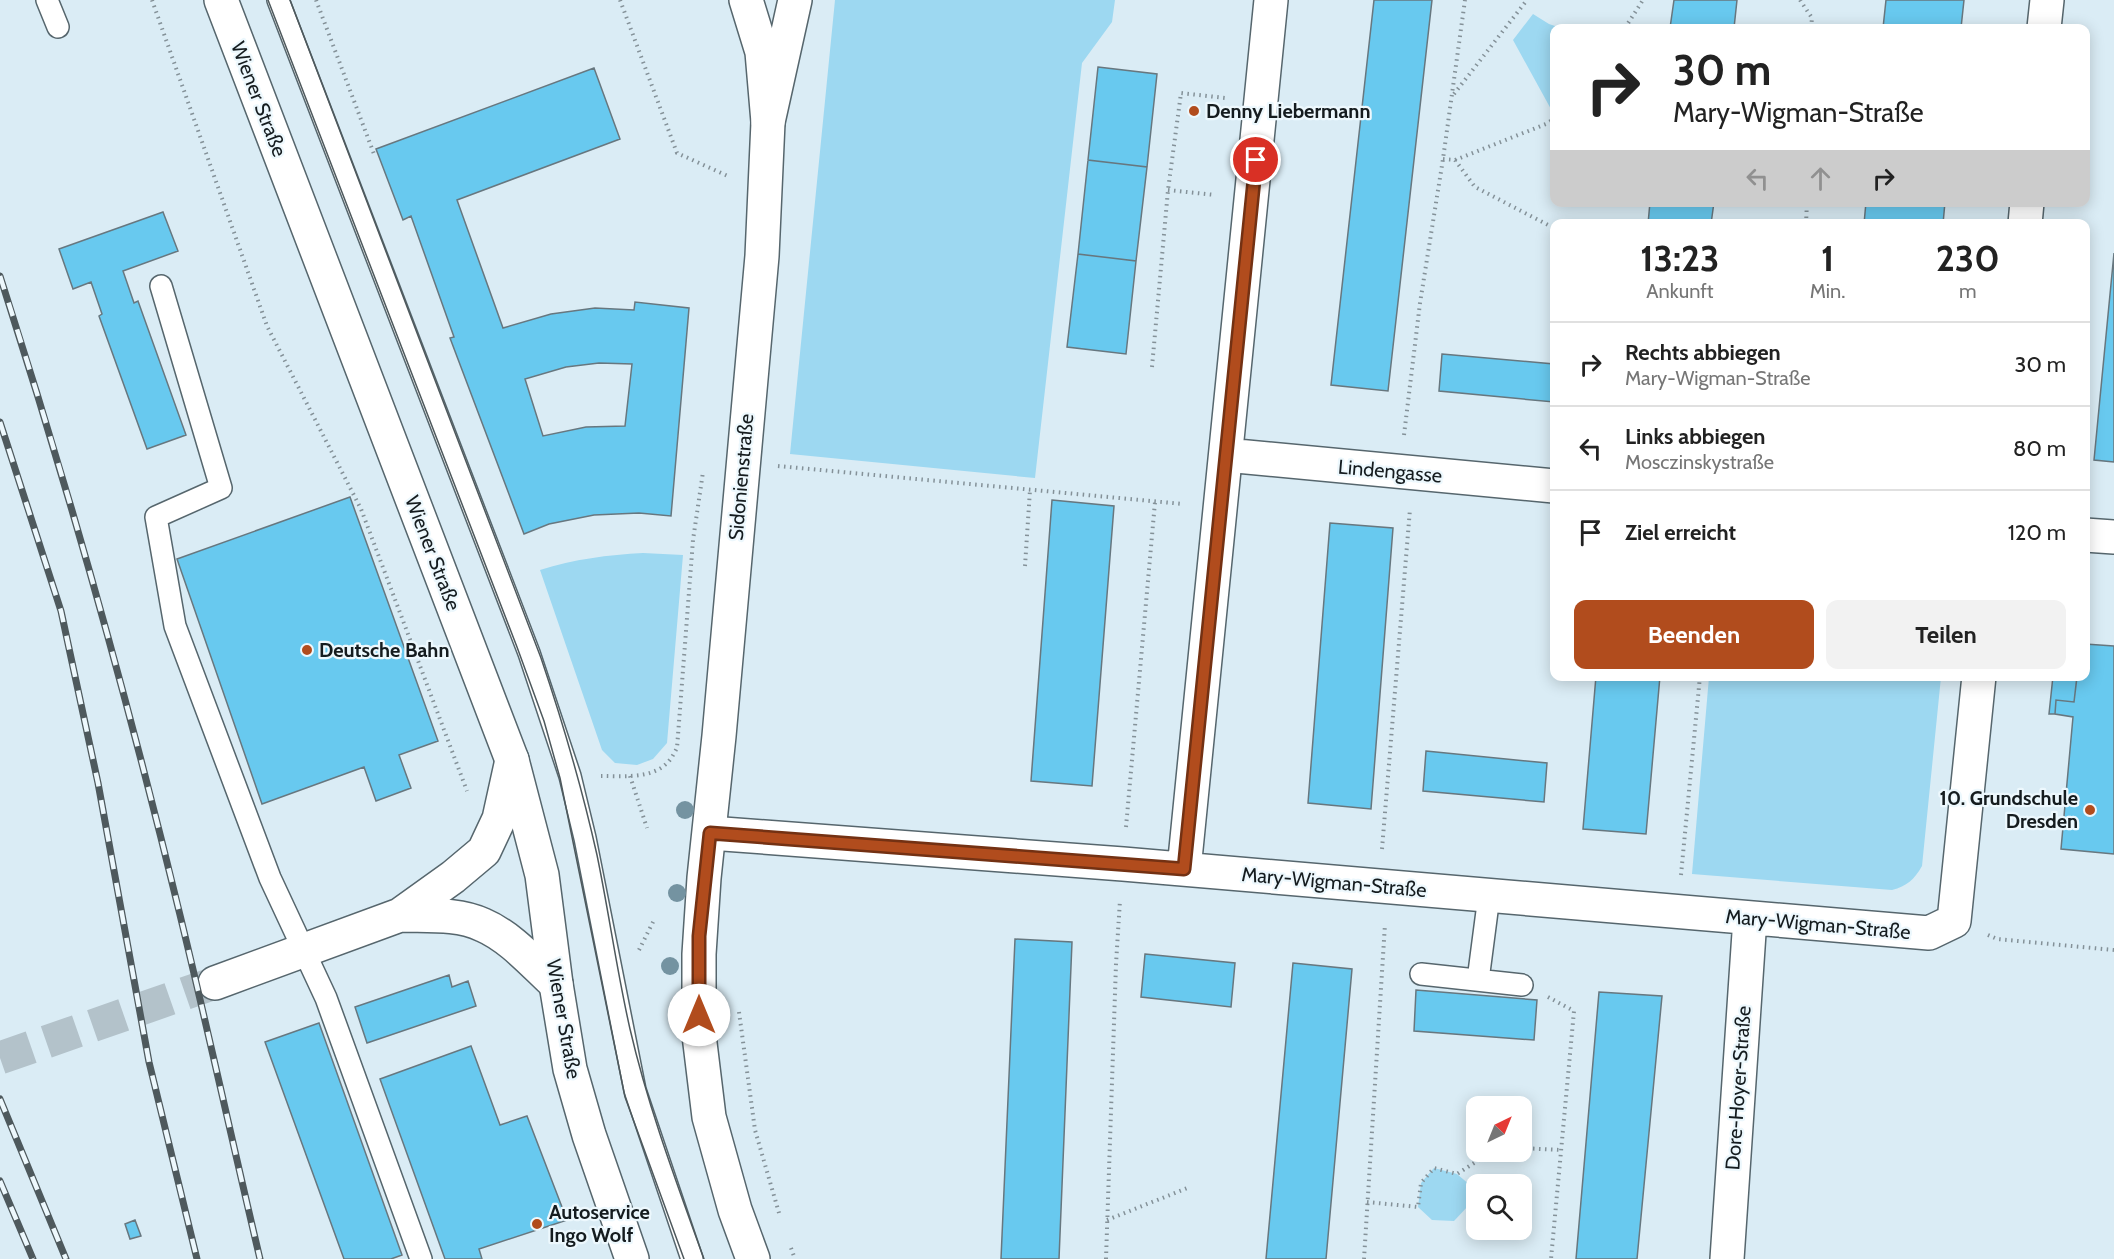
<!DOCTYPE html>
<html lang="de">
<head>
<meta charset="utf-8">
<style>
  body { margin:0; font-family:Cabin,sans-serif; background:#f2f2f2; color:#222; height:100vh; display:flex; flex-direction:column; font-size:22px; white-space:nowrap }
  * { box-sizing:border-box; margin:0 }
  p { font-size:20px; color:#767676 }
  .icon { flex:none; width:33px; height:33px; fill:none; stroke:currentColor; stroke-width:2; stroke-linecap:round; stroke-linejoin:round }
  .map { position:relative; flex:1; overflow:hidden }
  .details { position:absolute; left:1550px; top:219px; width:540px; height:462px; display:flex; flex-direction:column; background:#fff; border-radius:12px; box-shadow:0 3px 15px #0003 }
  .details>* { flex:none }
  .hud { position:absolute; left:1550px; top:24px; width:540px; height:183px; border-radius:12px; box-shadow:0 3px 15px #0003; background:#fff; color:#222; overflow:hidden }
  .needle { width:39px; rotate:43deg }
  .controls { position:absolute; left:1466px; top:1096px; display:grid; gap:12px }
  .controls a { display:grid; place-items:center; width:66px; height:66px; border-radius:12px; background:#fff; box-shadow:0 3px 15px #0003; font-size:30px }
  .pin { position:absolute; display:grid; place-items:center; width:51px; height:51px; color:#fff; margin:-26px; border:3px solid #fff; border-radius:50%; box-shadow:0 2px 6px #0007 }
  .me { position:absolute; width:66px; margin:-33px; rotate:0deg; stroke-linejoin:round; filter:drop-shadow(0 0 4px #0008) }
  .turn { display:flex; align-items:center; gap:21px; height:126px; padding:0 24px; font-size:27px }
  .turn .icon { width:78px; height:78px; stroke-width:2.5 }
  .turn b { display:block; font-size:42px; line-height:51px }
  .lanes { display:flex; align-items:center; height:57px; padding:0 24px; background:#0003; justify-content:center; gap:30px; direction:ltr }
  .lanes .off { opacity:.35 }
  .eta { display:flex; justify-content:space-evenly; align-items:center; height:102px; text-align:center }
  .eta b { font-size:36px; font-weight:700; line-height:42px }
  .cta { display:flex; gap:12px; margin-top:auto; padding:12px 24px }
  .cta a { flex:1; height:69px; border-radius:12px; background:#b14c1d; color:#fff; font-size:24px; font-weight:700; line-height:69px; text-align:center }
  .cta a+a { background:#f2f2f2; color:#222 }
  ul { padding:0; list-style:none }
  li { display:flex; align-items:center; gap:18px; height:84px; padding:0 24px; border-top:2px solid #e0e0e0 }
  li div { flex:1 }
  li b { display:block; font-size:22px }
  li em { font-style:normal }
  .map>svg:first-child { display:block }
  .green { fill:#9dd8f1 }
  .building { fill:#68c9ef; stroke:#67777f; stroke-width:1.5; fill-rule:evenodd }
  .lines { fill:none; stroke-linecap:round; stroke-linejoin:round }
  .minor-tunnel { stroke:#b3c2ca; stroke-width:33; stroke-dasharray:33 16; stroke-linecap:butt }
  .service-casing { stroke:#56666d; stroke-width:24 }
  .minor-casing { stroke:#56666d; stroke-width:36 }
  .secondary-casing { stroke:#56666d; stroke-width:36 }
  .primary-casing { stroke:#56666d; stroke-width:36 }
  .path { stroke:#849198; stroke-width:4; stroke-dasharray:1.5 4.5; stroke-linecap:butt }
  .service { stroke:#fff; stroke-width:21 }
  .minor { stroke:#fff; stroke-width:33 }
  .secondary { stroke:#fff; stroke-width:33 }
  .primary { stroke:#fff; stroke-width:33 }
  .tram { stroke:#4e595d; stroke-width:1.5 }
  .rail-casing { stroke:#4e595d; stroke-width:7 }
  .rail { stroke:#edf8fd; stroke-width:4.5; stroke-dasharray:14; stroke-linecap:butt }
  .tree { fill:#7493a1 }
  .route-casing { stroke:#733113; stroke-width:15 }
  .route { stroke:#b14c1d; stroke-width:10 }
  .poi-dot { fill:#b14c1d; stroke:#edf8fd; stroke-width:2 }
  .labels { text-anchor:middle; dominant-baseline:central; stroke-width:4.5; stroke-linejoin:round; paint-order:stroke }
  .street-label { font-size:20px; fill:#151c1f; stroke:#edf8fd }
  .poi-label { font-size:20px; font-weight:bold; fill:#151c1f; stroke:#edf8fd; text-anchor:start }
</style>
</head>
<body>
<div class="map">
<svg width="2114" height="1259" viewBox="0 0 2114 1259">
  <rect width="100%" height="100%" fill="#daecf5"/>
  <path class="green" d="M835,0H1115L1112,22L1082,63L1035,478L790,454Z
    M1533,14L1549,24L1561,28H1554V110L1552,111L1513,40Z
    M643,553L683,555L667,743L653,759L637,765L615,763L602,750L540,570C574,559 608,555 643,553Z
    M1709,677H1941L1922,866C1914,880 1907,886 1892,890L1692,874Z
    M1434,1168L1457,1174L1470,1185L1469,1205L1454,1221L1432,1220L1418,1207L1421,1183Z"/>
  <path class="building" d="M1374,0H1432L1388,391L1331,385Z
    M1674,0H1737L1734,28H1670Z
    M1886,0H1964L1961,28H1883Z
    M1098,67L1157,74L1147,167L1088,160Z
    M594,68L620,139L457,200L503,328L551,314L595,308L634,310L635,302L689,308L671,516L639,513L594,515L549,524L524,534L450,338L454,337L411,216L403,220L376,149ZM599,363L632,364L625,426L586,427L543,436L525,379L566,367Z
    M1088,160L1147,167L1136,261L1078,254Z
    M1650,202H1714L1711,224H1648Z
    M1866,202H1945L1943,224H1864Z
    M163,212L178,251L123,271L134,303L138,301L186,435L147,449L99,316L102,314L91,282L73,289L59,249Z
    M2114,253V462L2094,460Z
    M1078,254L1136,261L1126,354L1067,347Z
    M1442,354L1554,364V402L1439,391Z
    M350,497L438,741L399,755L411,788L376,801L364,767L262,804L177,559Z
    M1052,500L1114,506L1092,786L1031,781Z
    M1330,523L1393,528L1371,809L1308,803Z
    M2085,644L2114,646V854L2061,849L2073,717L2055,714L2056,700L2074,702L2077,676H2085Z
    M1596,676H1660L1646,834L1583,829Z
    M2053,676L2077,677L2074,702L2056,700L2055,714H2049Z
    M1426,751L1547,763L1544,802L1423,791Z
    M1015,939L1072,942L1059,1259H1001Z
    M1145,954L1235,963L1231,1007L1141,997Z
    M1293,963L1352,969L1326,1259H1266Z
    M449,975L452,987L468,981L476,1006L367,1043L355,1007Z
    M1416,990L1537,1000L1534,1040L1414,1031Z
    M1599,992L1662,996L1637,1259H1576Z
    M319,1023L402,1255L391,1259H344L265,1042Z
    M471,1046L500,1125L527,1116L567,1220L479,1249L482,1259H445L380,1079Z
    M135,1220L141,1236L130,1239L125,1224Z"/>
  <g class="lines">
    <path class="minor-tunnel" d="M0,1058L215,983"/>
    <defs>
      <path id="service" d="M47,0L58,27
        M278,0L529,653L570,776L585,838L635,1090L692,1259
        M161,286L221,488L156,517L175,626L270,878L326,998L421,1259
        M1421,974L1522,985
        M1478,980L1489,896"/>
      <path id="minor" d="M2044,28L2047,0
        M2025,224L2027,202
        M1226,455L1554,486
        M2085,535L2114,537
        M710,833L1123,864L1929,933L1954,921L1979,676
        M1184,869L1271,0
        M400,915C426,916 458,913 483,925C511,937 534,964 556,984
        M215,983L400,915L453,877L484,851L499,819L512,760
        M1727,1259L1750,918"/>
      <path id="secondary" d="M221,0L512,760L542,875L556,984L570,1069L589,1135L632,1259
        M746,0L762,52L768,122L762,256L719,736L704,878L699,954V1035L709,1117L735,1210L753,1259"/>
      <path id="primary" d="M768,122L795,0"/>
    </defs>
    <use href="#service" class="service-casing"/>
    <use href="#minor" class="minor-casing"/>
    <use href="#secondary" class="secondary-casing"/>
    <use href="#primary" class="primary-casing"/>
    <path class="path" d="M152,0L267,326L361,509L467,791
      M316,0L374,154
      M620,0L677,153L730,177
      M1800,0L1812,18L1811,28
      M1625,28L1643,0
      M1454,94L1527,0
      M1443,159L1455,160L1475,187L1554,228
      M1455,160L1546,124L1554,119
      M1168,190L1215,195
      M1806,224L1807,202
      M1152,367L1168,190L1181,93L1225,98
      M1404,435L1420,303L1443,159L1465,0
      M778,466L1183,504
      M1025,566L1030,490
      M601,776C622,776 650,779 666,764C671,760 674,753 677,748L693,540L703,472
      M630,776L647,828
      M1126,827L1155,502
      M1382,849L1410,509
      M1681,875L1700,676
      M1988,935L1997,939L2114,950
      M639,950L655,918
      M1548,997L1574,1011L1551,1259
      M739,1012L755,1130L779,1213
      M1521,1148L1561,1150
      M1367,1202L1418,1207L1421,1183L1434,1168L1457,1174L1491,1152
      M1107,1220L1190,1187
      M791,1248L795,1259
      M1106,1259L1116,964L1120,900
      M1364,1259L1385,924"/>
    <use href="#service" class="service"/>
    <use href="#minor" class="minor"/>
    <use href="#secondary" class="secondary"/>
    <use href="#primary" class="primary"/>
    <path class="tram" d="M268,0L517,647L544,721L560,778L625,1097L684,1259
      M290,0L541,658C563,723 582,788 597,855C609,913 617,972 630,1029C648,1107 677,1184 704,1259"/>
    <defs>
      <path id="rail" d="M0,276C68,487 128,700 180,915C208,1030 233,1145 260,1259
        M0,422L61,611L98,783L149,1062L197,1259
        M0,1099L66,1259
        M0,1181L33,1259"/>
    </defs>
    <use href="#rail" class="rail-casing"/>
    <use href="#rail" class="rail"/>
  </g>
  <g class="tree">
    <circle cx="685" cy="810" r="9"/>
    <circle cx="677" cy="893" r="9"/>
    <circle cx="670" cy="966" r="9"/>
  </g>
  <g class="lines">
    <defs>
      <path id="route" d="M699,1015V936L710,833L1184,869L1256,160"/>
    </defs>
    <use href="#route" class="route-casing"/>
    <use href="#route" class="route"/>
  </g>
  <g class="poi-dot">
    <circle cx="1194" cy="111" r="6"/>
    <circle cx="307" cy="650" r="6"/>
    <circle cx="2090" cy="810" r="6"/>
    <circle cx="537" cy="1224" r="6"/>
  </g>
  <g class="labels">
    <g class="street-label">
      <text transform="translate(259 99) rotate(69)">Wiener Straße</text>
      <text transform="translate(1390 471) rotate(5)">Lindengasse</text>
      <text transform="translate(741 477) rotate(-85)">Sidonienstraße</text>
      <text transform="translate(433 553) rotate(69)">Wiener Straße</text>
      <text transform="translate(1334 882) rotate(5)">Mary-Wigman-Straße</text>
      <text transform="translate(1818 924) rotate(5)">Mary-Wigman-Straße</text>
      <text transform="translate(564 1019) rotate(80)">Wiener Straße</text>
      <text transform="translate(1738 1088) rotate(-86)">Dore-Hoyer-Straße</text>
    </g>
    <g class="poi-label">
      <text x="1206" y="111">Denny Liebermann</text>
      <text x="319" y="650">Deutsche Bahn</text>
      <text x="2078" y="798" text-anchor="end">10. Grundschule<tspan x="2078" dy="23">Dresden</tspan></text>
      <text x="549" y="1212">Autoservice<tspan x="549" dy="23">Ingo Wolf</tspan></text>
    </g>
  </g>
</svg>
<div class="controls">
<a><svg class="needle" viewBox="-14 -14 28 28"><path d="M0-13l5 13h-10z" fill="#e53935"/><path d="M0 13l5-13h-10z" fill="#767676"/></svg></a>
<a><svg class="icon" aria-label="search" viewBox="0 0 24 24"><circle cx="10" cy="10" r="6"/><path d="M15 15l6 6"/></svg></a>
</div>
<div class="pin" style="left:1256px;top:160px;background:#d93025"><svg class="icon" aria-label="arrive" viewBox="0 0 24 24"><path d="M6 21V4h12l-3 4 3 4H6"/></svg></div>
<svg class="me" style="left:699px;top:1015px" viewBox="-20 -20 40 40"><circle r="19" fill="#fff"/><path d="M0-13L10 11 0 6-10 11z" fill="#b14c1d"/></svg>
<div class="hud">
<div class="turn"><svg class="icon" aria-label="right" viewBox="0 0 24 24"><path d="M7 20v-9h11M14 6l5 5-5 5"/></svg><div><b>30 m</b>Mary-Wigman-Straße</div></div>
<div class="lanes"><svg class="icon off" aria-label="left" viewBox="0 0 24 24"><path d="M17 20v-9H6M10 6l-5 5 5 5"/></svg><svg class="icon off" aria-label="ahead" viewBox="0 0 24 24"><path d="M12 20V5M6 11l6-6 6 6"/></svg><svg class="icon" aria-label="right" viewBox="0 0 24 24"><path d="M7 20v-9h11M14 6l5 5-5 5"/></svg></div>
</div>
<section class="details">
<div class="eta">
<div><b>13:23</b><p>Ankunft</p></div>
<div><b>1</b><p>Min.</p></div>
<div><b>230</b><p>m</p></div>
</div>
<ul>
<li><svg class="icon" aria-label="right" viewBox="0 0 24 24"><path d="M7 20v-9h11M14 6l5 5-5 5"/></svg><div><b>Rechts abbiegen</b><p>Mary-Wigman-Straße</p></div><em>30 m</em></li>
<li><svg class="icon" aria-label="left" viewBox="0 0 24 24"><path d="M17 20v-9H6M10 6l-5 5 5 5"/></svg><div><b>Links abbiegen</b><p>Mosczinskystraße</p></div><em>80 m</em></li>
<li><svg class="icon" aria-label="arrive" viewBox="0 0 24 24"><path d="M6 21V4h12l-3 4 3 4H6"/></svg><div><b>Ziel erreicht</b></div><em>120 m</em></li>
</ul>
<div class="cta"><a>Beenden</a><a>Teilen</a></div>
</section>
</div>
</body>
</html>
